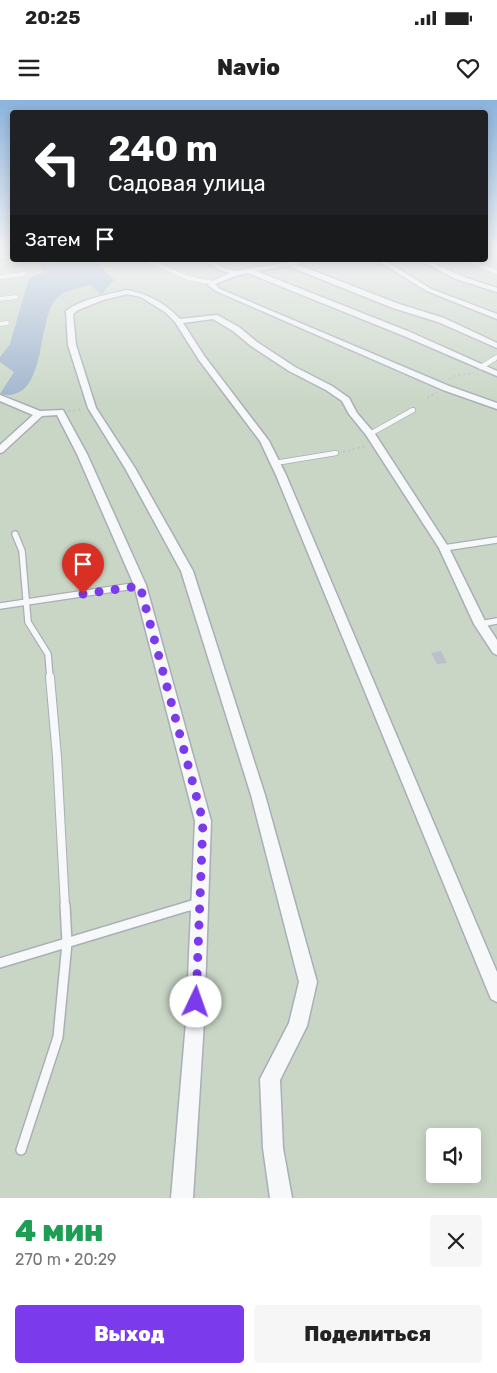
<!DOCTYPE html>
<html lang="ru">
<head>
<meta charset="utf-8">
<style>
  body { margin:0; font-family:Rubik,sans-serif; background:#f6f6f6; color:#222; height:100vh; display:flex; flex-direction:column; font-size:19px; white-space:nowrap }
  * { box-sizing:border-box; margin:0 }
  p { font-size:16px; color:#767676 }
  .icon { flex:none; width:28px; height:28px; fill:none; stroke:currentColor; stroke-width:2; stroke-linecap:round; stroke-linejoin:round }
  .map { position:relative; height:1098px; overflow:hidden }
  .panel { display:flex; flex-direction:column; background:#fff; flex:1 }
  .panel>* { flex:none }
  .top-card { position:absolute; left:10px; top:10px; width:478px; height:152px; border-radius:5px; box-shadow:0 2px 12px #0003; background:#202124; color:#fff; overflow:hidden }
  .controls { position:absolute; left:426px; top:1028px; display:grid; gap:10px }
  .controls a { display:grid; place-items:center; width:55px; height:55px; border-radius:5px; background:#fff; box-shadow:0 2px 12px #0003; font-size:25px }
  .pin { position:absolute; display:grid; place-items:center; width:42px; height:42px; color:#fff; margin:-51px -21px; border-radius:50% 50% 50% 0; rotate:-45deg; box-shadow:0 0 5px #0007 }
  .pin .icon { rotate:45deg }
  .me { position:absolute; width:55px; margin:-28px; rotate:3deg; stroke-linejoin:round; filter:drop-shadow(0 0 4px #0008) }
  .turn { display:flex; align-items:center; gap:18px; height:105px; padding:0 15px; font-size:22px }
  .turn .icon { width:65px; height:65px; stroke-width:2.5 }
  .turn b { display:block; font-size:35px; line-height:42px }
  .then { display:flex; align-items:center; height:48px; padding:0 15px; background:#0003; gap:10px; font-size:19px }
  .round { display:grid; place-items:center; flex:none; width:52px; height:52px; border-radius:5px; background:#f6f6f6 }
  .head { display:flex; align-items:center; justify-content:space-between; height:85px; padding:0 15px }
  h1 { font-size:30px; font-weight:800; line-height:38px; color:#1e9e55 }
  .action { display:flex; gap:10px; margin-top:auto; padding:10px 15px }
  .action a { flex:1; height:58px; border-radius:5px; background:#7c3aed; color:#fff; font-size:20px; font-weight:800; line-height:58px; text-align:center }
  .action a+a { background:#f6f6f6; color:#222 }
  .status { display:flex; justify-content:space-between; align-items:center; height:35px; padding:0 25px; background:#fff; direction:ltr }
  .status svg { height:14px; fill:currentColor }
  header { display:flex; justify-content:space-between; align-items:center; height:65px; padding:0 15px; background:#fff; font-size:22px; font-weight:800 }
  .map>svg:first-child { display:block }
  .green { fill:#c9d6c5; fill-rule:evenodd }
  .water { fill:#9fb4cc }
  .building { fill:#bbc0ca }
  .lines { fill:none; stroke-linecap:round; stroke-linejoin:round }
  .lane-far4-casing { stroke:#a9aeb7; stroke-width:5 }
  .lane-far3-casing { stroke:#a9aeb7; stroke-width:6 }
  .lane-far2-casing { stroke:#a9aeb7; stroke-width:8 }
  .lane-far1-casing { stroke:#a9aeb7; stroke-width:10 }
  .lane-casing { stroke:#a9aeb7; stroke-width:12 }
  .street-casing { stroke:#a9aeb7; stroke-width:3 }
  .path { stroke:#c2c5cb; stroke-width:2; stroke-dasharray:2.5 2.5; stroke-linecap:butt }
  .lane-far4 { stroke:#f7f8fa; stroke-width:4 }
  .lane-far3 { stroke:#f7f8fa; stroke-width:4.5 }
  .lane-far2 { stroke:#f7f8fa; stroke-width:5.5 }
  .lane-far1 { stroke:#f7f8fa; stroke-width:8 }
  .lane { stroke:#f7f8fa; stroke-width:9 }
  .street { fill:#f7f8fa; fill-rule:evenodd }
  .route { stroke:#7c3aed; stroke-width:9; stroke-dasharray:0 16.2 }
</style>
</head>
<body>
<div class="status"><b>20:25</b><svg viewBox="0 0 49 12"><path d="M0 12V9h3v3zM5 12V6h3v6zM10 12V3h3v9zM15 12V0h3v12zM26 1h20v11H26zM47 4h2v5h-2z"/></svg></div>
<header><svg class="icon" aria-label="menu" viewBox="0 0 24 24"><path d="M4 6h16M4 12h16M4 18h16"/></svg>Navio<svg class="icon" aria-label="heart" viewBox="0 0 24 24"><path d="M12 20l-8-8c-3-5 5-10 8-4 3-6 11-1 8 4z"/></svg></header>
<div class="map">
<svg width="497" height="1098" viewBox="0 0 497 1098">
  <rect width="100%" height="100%" fill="#e4e7ec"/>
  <path class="green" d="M0,150H12V160H485V150H497V1098H0ZM435,1036H472V1074H435Z"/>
  <path class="water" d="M36,160H49L51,164L74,160H94L114,180L101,195L91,185C79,188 64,190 55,200C36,226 47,304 0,294L14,272L0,262V257L10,244L29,178L44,172Z"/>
  <path class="building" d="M441,551L447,563L437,564L431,553Z"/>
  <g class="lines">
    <defs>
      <path id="lane-far4" d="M493,150L497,152
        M0,157L12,156
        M147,160L188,178L213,183
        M467,160L496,172
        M0,177L24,174
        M0,199L16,197
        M0,224L7,223
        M492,260L497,257"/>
      <path id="lane-far3" d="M481,267L494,259
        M370,334L413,310
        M275,363L336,353"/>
      <path id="lane-far2" d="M15,434L22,451L28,522L48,554L50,578
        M444,448L497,440
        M0,506L140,485
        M480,524L497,521"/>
      <path id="lane-far1" d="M50,577L57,657L65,807
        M188,807L197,804"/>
      <path id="lane" d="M0,863L192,805
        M21,1050L58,937L67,843L65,805"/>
      <path id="street" d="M204,160H212L224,168L236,171L299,160H313L296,164L399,204L444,218L497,243V248L438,222L393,208L288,166L256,171L410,232L497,271V276L404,236L248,173L238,175L215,184L220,189L449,286L497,303V309L443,290L216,191L208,185V183L230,173L220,170Z
        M376,160H384L431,189L497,214V219L427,191Z
        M419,160H427L461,176L497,188V192L456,179Z
        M127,190C148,194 165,203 180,219L217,215L239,227L257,242L295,267L332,286L349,298L357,313L375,334L449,448L486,523L497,540V555L493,553L474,524L439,448L366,335L349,314L342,301L326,290L289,271L251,246L233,231L213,219L183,223L205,257L269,341L286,375L497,872V902L491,899L276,375L260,341L199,260L175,222L165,212L141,197L127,194L103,200L78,210L73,214L76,245L96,308L135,368L193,471L265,695L317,882L307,926L280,980L283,1048L292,1098H270L263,1048L260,979L289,923L299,882L251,695L181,471L125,368L88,308L68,245L66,211C83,198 107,195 127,190Z
        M0,295L40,311L63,310L87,354L146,485L211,721L204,922L193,1098H171L186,922L195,721L134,485L77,354L57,315L42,316L3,352L0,353V345L33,315L0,301Z"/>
    </defs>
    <use href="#lane-far4" class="lane-far4-casing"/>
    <use href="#lane-far3" class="lane-far3-casing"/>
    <use href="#lane-far2" class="lane-far2-casing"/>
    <use href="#lane-far1" class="lane-far1-casing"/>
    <use href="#lane" class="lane-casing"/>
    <use href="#street" class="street-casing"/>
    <path class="path" d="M449,279L455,276L474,273
      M427,298L437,292
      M68,311L83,309
      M343,352L366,346"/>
    <use href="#lane-far4" class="lane-far4"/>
    <use href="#lane-far3" class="lane-far3"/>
    <use href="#lane-far2" class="lane-far2"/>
    <use href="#lane-far1" class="lane-far1"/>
    <use href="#lane" class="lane"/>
    <use href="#street" class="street"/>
  </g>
  <linearGradient id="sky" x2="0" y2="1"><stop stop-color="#8bb4dd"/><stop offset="0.49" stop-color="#f3f4f6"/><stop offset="1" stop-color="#f3f4f6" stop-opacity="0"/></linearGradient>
  <rect width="497" height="304" fill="url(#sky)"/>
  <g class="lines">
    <path class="route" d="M83,494L140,486L203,721L196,902"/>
  </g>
</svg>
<div class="controls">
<a><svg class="icon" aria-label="sound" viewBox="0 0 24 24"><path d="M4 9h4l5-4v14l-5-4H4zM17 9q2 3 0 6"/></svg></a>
</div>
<div class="pin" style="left:83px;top:494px;background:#d93025"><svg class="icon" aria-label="arrive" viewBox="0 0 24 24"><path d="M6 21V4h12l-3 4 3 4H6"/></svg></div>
<svg class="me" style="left:196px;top:902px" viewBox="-20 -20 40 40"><circle r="19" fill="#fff"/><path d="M0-13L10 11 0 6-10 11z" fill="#7c3aed"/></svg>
<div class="top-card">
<div class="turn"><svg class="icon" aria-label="left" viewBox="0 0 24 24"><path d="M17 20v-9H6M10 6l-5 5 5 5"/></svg><div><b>240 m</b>Садовая улица</div></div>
<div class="then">Затем<svg class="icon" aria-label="arrive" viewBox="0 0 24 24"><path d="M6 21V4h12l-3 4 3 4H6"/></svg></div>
</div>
</div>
<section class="panel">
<div class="head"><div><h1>4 мин</h1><p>270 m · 20:29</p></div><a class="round"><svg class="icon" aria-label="close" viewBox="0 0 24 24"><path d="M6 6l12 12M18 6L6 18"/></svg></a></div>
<div class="action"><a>Выход</a><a>Поделиться</a></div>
</section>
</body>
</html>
